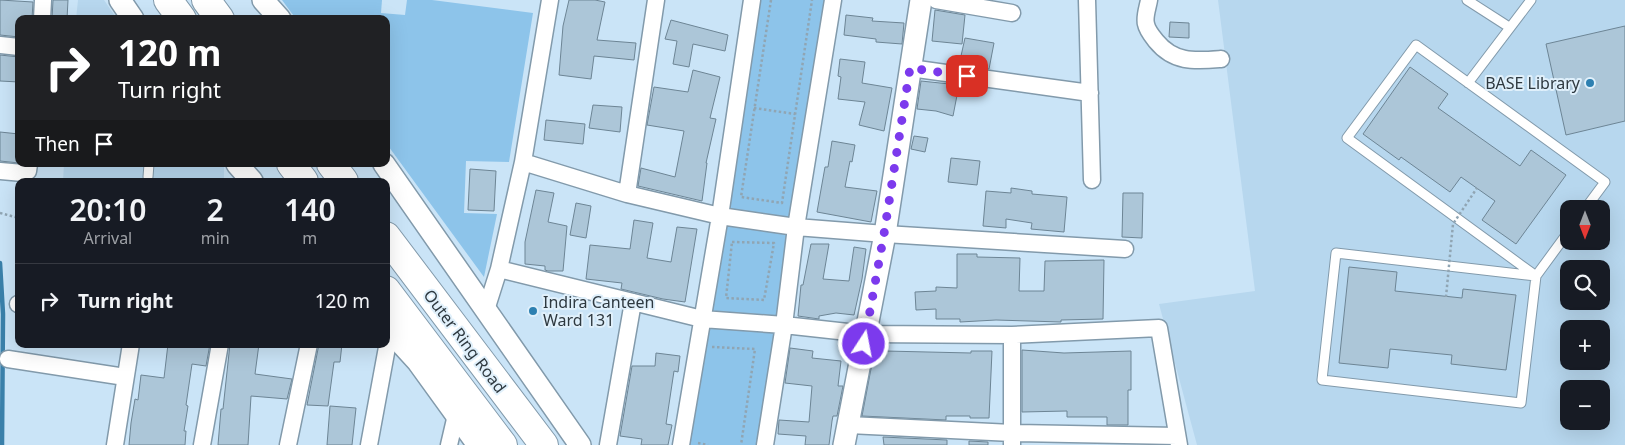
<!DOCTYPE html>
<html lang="en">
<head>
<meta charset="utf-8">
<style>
  body { margin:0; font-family:"Noto Sans",sans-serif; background:#242831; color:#f1f3f6; height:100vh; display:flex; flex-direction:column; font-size:19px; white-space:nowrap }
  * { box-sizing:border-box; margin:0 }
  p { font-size:16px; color:#9ea1a6 }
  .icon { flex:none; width:28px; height:28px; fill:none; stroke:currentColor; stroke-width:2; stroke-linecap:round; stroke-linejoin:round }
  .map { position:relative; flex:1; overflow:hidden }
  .details { position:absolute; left:15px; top:178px; width:375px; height:170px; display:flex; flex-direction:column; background:#171b24; border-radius:10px; box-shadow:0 5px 20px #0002 }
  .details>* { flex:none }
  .hud { position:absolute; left:15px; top:15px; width:375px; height:152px; border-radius:10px; box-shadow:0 5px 20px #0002; background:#202124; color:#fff; overflow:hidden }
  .needle { width:32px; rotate:180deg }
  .tools { position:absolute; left:1560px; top:200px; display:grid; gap:10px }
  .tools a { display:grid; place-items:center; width:50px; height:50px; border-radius:10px; background:#171b24; box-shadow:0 5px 20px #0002; font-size:25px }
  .pin { position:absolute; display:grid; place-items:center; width:42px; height:42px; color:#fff; margin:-21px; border-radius:10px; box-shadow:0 2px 8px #0006 }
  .me { position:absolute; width:55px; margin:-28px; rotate:11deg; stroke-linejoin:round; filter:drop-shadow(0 0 4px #0008) }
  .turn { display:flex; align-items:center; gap:18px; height:105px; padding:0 20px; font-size:22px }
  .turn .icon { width:65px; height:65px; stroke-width:2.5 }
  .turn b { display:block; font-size:35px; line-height:42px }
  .then { display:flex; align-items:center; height:48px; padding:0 20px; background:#0003; gap:10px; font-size:19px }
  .eta { display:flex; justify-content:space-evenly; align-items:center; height:85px; text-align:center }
  .eta b { font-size:30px; font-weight:600; line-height:35px }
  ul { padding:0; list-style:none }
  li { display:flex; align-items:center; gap:15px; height:75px; padding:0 20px; border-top:1px solid #363941 }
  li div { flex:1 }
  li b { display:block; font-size:19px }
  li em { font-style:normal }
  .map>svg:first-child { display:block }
  .built { fill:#b7d7ee; fill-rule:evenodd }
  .green { fill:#8dc4ea }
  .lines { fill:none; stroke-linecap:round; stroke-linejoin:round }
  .stream { stroke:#3a80aa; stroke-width:4.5 }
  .building { fill:#acc6d8; stroke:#6d8595 }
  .service-casing { stroke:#829aab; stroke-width:11 }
  .minor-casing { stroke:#829aab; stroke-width:19 }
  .tertiary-casing { stroke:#829aab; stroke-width:24 }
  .trunk-casing { stroke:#829aab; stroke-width:30 }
  .path { stroke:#90a5b3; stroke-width:2.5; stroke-dasharray:2.5 2.5; stroke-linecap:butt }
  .service { stroke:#fff; stroke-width:9 }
  .minor { stroke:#fff; stroke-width:16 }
  .tertiary { stroke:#fff; stroke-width:21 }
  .trunk { stroke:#fff; stroke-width:28 }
  .path-bridge { stroke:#90a5b3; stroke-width:2.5; stroke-dasharray:2.5 2.5; stroke-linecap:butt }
  .route { stroke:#7c3aed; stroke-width:9; stroke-dasharray:0 16.2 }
  .poi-dot { fill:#2d80b1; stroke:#e0f0fb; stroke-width:2 }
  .labels { text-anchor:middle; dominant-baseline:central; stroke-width:4; stroke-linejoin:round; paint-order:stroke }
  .poi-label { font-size:16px; fill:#2e3940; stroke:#e0f0fb; text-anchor:end }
  .street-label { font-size:16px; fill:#2e3940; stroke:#e0f0fb }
</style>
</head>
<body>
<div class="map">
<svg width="1625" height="445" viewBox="0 0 1625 445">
  <rect width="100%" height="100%" fill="#cae4f7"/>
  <path class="built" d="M78,0H104L117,19H76Z
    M1218,0H1625V445H1197L1159,304L1255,291ZM1569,209H1601V241H1569ZM1569,269H1601V301H1569ZM1569,329H1601V361H1569ZM1569,389H1601V421H1569Z
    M64,164H222L224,167V181H63Z"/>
  <path class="green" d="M282,0H382L381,13L405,15L407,0H432L533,13L509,162L466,161L464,213L497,214L484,277L386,143V19H296Z
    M752,0H833L765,445H681Z"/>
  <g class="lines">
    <path class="stream" d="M0,263L3,314L2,445"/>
  </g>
  <path class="building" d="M0,0L33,2L32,19H19V37L0,35Z
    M53,0H68L67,19H52Z
    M569,0H595L605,2L597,40L636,43L634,60L594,56L591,79L559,75L563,26Z
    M935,10L965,15L962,44L932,41Z
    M846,15L873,18L872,21L904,23L902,44L876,42V39L844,35Z
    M671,20L728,35L725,51L693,44L689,67L673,64L677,41L665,39Z
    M1170,22L1189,23V38L1169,37Z
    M1625,26V121L1566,135L1546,44Z
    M965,38L994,43L989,69L959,65Z
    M0,55L19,57V82L0,81Z
    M840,59L865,62L862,83L892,88L884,131L859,125L865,102L838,99L841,77L838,76Z
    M1410,67L1448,94L1438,108L1520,166L1531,150L1566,175L1516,244L1482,220L1495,201L1461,177L1450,192L1401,157L1399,160L1363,134Z
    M693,70L720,77L710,118L716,119L706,163H707L702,201L638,186L641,168L675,177L684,131L647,125L654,87L688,92Z
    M921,81L959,85L953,116L936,111L917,109Z
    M593,105L622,107L620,132L589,128Z
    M546,120L585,124L583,144L544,140Z
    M0,132L19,134V163L0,161Z
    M914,136L928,138L925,152L911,149Z
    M832,141L855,145L852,162L850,161L845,187L877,191L871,222L817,212L825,167H828Z
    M951,158L980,161L977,185L948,182Z
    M470,169L496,171L494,211L468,210Z
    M1011,188L1032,191V194L1067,197L1064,232L1031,229L1032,223L1006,219V228L983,226L986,191L1011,193Z
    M536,190L554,193L548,222L567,226L563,271H548L545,270V266L525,264V242Z
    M1123,193H1143L1142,238L1122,237Z
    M576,203L591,206L586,238L570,235Z
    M634,220L653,223L647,258L671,262L677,227L697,229L685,302L663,299L621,289L622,283L586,279L590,245L630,249Z
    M811,244H829L823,279L849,281L854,247L866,249L862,279L854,315L836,313L819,316V319L798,316L801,285H803Z
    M957,254H977V257L1020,258L1019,291H1044L1045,261L1104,260L1103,319L1061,320V322L996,320L960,322V319H936V309L916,310L915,292L936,291V287L957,288Z
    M1349,267L1397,272L1395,291L1462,298L1463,289L1516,295L1506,370L1451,364L1452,355L1390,349L1388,368L1339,363Z
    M168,344H210L206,366L192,364L186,405L188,406L184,431H186L185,445H129L131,423L135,399L138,400L141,375L164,378Z
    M230,344H259L255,374L292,379L287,399L251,396L248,445H218L221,409H223Z
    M319,344H342L340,362H334L328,406L307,405Z
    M790,348L813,351L812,358L841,361L838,386H843L837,416H833L832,421L829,445H805L806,436L778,434L779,420L809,422L812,386L785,383Z
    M875,348L885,350V351L971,353V351H992L989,418H970V416H946V420L862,416Z
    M1022,350L1064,353L1131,351V390H1128V425H1107V417H1067V411L1022,412Z
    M656,353L680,356L678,372L674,371L666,424L672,425L668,445H641L642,439L620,436L632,366H655Z
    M330,406L356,408L352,445H327Z
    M883,437L947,440V445H884Z
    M969,441L988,442V445H969Z"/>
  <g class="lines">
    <defs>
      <path id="service" d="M1467,0L1509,27
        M1468,83L1531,0
        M148,177L149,164
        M1569,231L1536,276L1347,138L1416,45L1605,182L1585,209
        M1336,253L1536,276L1521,403L1322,380Z"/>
      <path id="minor" d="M550,0L523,162L499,269L702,319L784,325L866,334L1012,335L1159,328L1179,445
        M936,0L1012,13
        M1087,0L1092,180
        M1149,0C1148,7 1144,17 1146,24C1147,30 1152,36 1156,41C1174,63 1194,61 1221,59
        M42,19L43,0
        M0,45L19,47
        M910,68L1090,93
        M523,162L627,194L720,216L796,227L885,234L1125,249
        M0,171L23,173L28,171L29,164
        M627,194L656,0
        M18,304H19
        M486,310L499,269
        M8,359L125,377
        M849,425L1012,433L1177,436
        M115,445L131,344
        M202,445L220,344
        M288,445L309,344
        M369,445L390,331
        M449,445L456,415
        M608,445L633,302
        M681,445L720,216L752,0
        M765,445L784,325L796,227L833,0
        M1012,445V335"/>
      <path id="tertiary" d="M120,0L133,19
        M263,0L280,19
        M237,164L252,181
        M384,164L580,445
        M386,327L418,362L478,445
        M844,445L885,234L921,0"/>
      <path id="trunk" d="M168,0L182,19
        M206,0L220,19
        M291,164L304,181
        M331,164L344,181
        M386,236L544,445
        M386,290L503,445"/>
    </defs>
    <use href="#service" class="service-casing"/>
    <use href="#minor" class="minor-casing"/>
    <use href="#tertiary" class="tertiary-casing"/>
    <use href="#trunk" class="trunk-casing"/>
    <path class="path" d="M771,0L741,197L782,203L812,0
      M754,108L795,114
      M0,213L19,218
      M732,242L774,243L764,300L726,298Z
      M712,347L755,349L741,445
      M698,443L708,445"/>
    <use href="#service" class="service"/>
    <use href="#minor" class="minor"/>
    <use href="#tertiary" class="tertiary"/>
    <use href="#trunk" class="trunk"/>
    <path class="path-bridge" d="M1446,297L1453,224L1477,188"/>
  </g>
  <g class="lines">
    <path class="route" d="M864,344L884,234L910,68L967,76"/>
  </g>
  <g class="poi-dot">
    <circle cx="1590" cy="83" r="5"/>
    <circle cx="533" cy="311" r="5"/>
  </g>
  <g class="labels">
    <g class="poi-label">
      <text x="1580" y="83">BASE Library</text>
      <text x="543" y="302" text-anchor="start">Indira Canteen<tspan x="543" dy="18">Ward 131</tspan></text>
    </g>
    <g class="street-label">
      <text transform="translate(465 341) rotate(53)">Outer Ring Road</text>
    </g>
  </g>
</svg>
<div class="tools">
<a><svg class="needle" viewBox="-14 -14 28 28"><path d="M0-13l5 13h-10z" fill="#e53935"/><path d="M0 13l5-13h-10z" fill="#9ea1a6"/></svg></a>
<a><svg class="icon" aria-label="search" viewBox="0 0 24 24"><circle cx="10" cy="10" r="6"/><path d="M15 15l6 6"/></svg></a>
<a>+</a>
<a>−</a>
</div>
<div class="pin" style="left:967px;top:76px;background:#d93025"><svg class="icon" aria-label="arrive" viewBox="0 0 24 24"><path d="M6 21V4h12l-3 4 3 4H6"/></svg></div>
<svg class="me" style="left:864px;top:344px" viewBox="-20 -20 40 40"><circle r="17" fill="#7c3aed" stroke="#fff" stroke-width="3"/><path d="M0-11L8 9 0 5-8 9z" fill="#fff"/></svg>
<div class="hud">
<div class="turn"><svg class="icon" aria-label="right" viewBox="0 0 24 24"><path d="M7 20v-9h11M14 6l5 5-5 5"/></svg><div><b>120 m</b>Turn right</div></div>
<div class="then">Then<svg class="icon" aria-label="arrive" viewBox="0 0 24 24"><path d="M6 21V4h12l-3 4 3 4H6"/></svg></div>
</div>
<section class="details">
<div class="eta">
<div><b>20:10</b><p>Arrival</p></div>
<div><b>2</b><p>min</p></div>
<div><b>140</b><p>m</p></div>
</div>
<ul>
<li><svg class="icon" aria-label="right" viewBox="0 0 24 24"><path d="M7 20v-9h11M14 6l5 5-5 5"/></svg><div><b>Turn right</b></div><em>120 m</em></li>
</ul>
</section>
</div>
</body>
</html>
